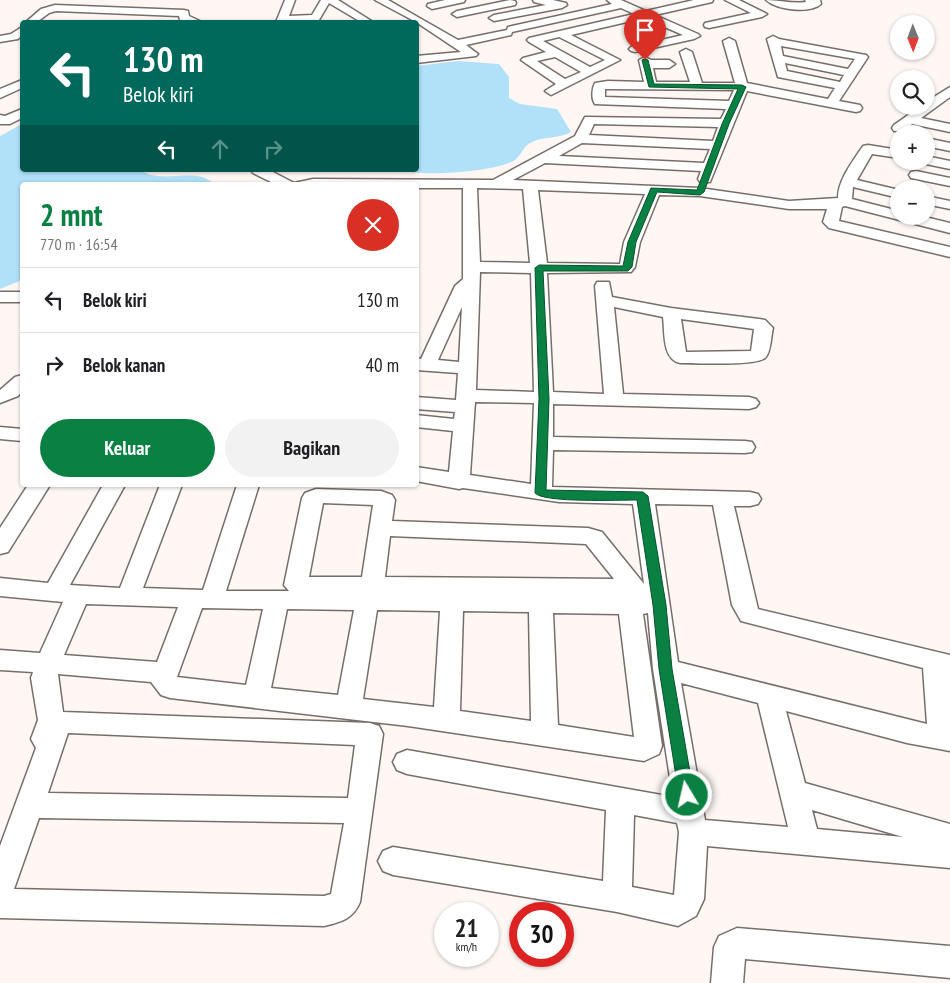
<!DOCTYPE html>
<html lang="id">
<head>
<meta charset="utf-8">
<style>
  body { margin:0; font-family:"PT Sans Narrow",sans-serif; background:#f2f2f2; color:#202124; height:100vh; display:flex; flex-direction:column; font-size:19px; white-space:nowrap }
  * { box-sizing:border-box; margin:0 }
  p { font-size:16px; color:#757577 }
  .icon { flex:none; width:28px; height:28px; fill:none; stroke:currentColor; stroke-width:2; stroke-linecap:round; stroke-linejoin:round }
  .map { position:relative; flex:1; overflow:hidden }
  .sheet { position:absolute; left:20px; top:182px; width:399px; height:305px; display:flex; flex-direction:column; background:#fff; border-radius:5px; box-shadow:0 1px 4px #0004 }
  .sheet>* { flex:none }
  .hud { position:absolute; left:20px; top:20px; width:399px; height:152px; border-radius:5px; box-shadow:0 1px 4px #0004; background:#00695c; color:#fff; overflow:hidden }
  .needle { width:32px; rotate:179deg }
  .buttons { position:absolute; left:890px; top:15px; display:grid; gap:10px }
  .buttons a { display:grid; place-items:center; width:45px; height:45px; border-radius:50%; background:#fff; box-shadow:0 1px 4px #0004; font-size:25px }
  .speed { position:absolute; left:434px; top:902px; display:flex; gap:10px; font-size:25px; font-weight:700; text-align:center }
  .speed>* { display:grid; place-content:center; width:65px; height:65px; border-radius:50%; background:#fff; box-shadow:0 1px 4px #0004; line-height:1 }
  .speed small { font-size:12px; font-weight:400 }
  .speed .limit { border:8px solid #d22; background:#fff; color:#111 }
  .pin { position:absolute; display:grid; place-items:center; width:42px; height:42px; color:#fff; margin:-51px -21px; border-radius:50% 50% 50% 0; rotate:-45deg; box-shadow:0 0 5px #0007 }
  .pin .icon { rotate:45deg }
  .me { position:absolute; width:55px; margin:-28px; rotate:351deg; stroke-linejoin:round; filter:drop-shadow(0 0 4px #0008) }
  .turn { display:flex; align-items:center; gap:18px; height:105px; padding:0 20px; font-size:22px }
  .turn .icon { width:65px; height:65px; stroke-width:2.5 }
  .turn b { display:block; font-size:35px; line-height:42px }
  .lanes { display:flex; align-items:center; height:48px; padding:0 20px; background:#0003; justify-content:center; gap:25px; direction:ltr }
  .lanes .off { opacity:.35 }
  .round { display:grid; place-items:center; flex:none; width:52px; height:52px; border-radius:26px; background:#f2f2f2 }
  .overview { display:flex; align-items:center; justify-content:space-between; height:85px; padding:0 20px }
  h1 { font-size:30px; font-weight:700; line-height:38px; color:#0b8043 }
  .button { display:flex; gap:10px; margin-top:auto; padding:10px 20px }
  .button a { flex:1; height:58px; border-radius:30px; background:#0b8043; color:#fff; font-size:20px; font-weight:700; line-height:58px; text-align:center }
  .button a+a { background:#f2f2f2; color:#202124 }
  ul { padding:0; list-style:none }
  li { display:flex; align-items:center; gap:15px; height:65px; padding:0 20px; border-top:1px solid #e0e0e0 }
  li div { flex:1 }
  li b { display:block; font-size:19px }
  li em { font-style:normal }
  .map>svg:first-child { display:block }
  .water { fill:#b0e1f9 }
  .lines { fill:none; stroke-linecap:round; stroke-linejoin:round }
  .street-casing { stroke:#786e69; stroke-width:3 }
  .street { fill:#fff; fill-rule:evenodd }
  .route { fill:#0b8043; stroke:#07532c }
</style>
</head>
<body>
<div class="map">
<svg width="950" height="983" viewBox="0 0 950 983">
  <rect width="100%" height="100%" fill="#fef7f4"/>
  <path class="water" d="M458,61L499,64L509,77V98L520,104L557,109L571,132C559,139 543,136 530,143C524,146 521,155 515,160C496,172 423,177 402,170H416V66Z
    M22,124V170H141C158,183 187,171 205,178C209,180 213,183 216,185H22V280L0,289V136Z"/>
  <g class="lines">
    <defs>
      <path id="street" d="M285,0H295L289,16L312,15L321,0H338L373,22H361L329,3L319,20L276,22Z
        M375,0H388L458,40L507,30L508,27L512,26L612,4L607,0H621L646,11L694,0H713L712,2L655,15L698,34L700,36L694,39L635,52L631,51L629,49L631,47L683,35L644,18L571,35L620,60L551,95L545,91L556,84L521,60L523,58L546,52L529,42L527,40L529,38L634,14L621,8L512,32L511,35L466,45L478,54L476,56L416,63V56L461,52L416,22ZM559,37L605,60L590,67L543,41ZM555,57L581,72L565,79L537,61Z
        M445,0H465L464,2L432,9L427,6L428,4Z
        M510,0L515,1L516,3L515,5L457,17L452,14L457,11Z
        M533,0H553L566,3L567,5L562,8L494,21L489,18L494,15L546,5L534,2Z
        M725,0H739L767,14L762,17L709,28L705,27L704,25L705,23L751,13Z
        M766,0C780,0 792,4 806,2L805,0H820L821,4C810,14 777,10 766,0Z
        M55,5L184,10L188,11L189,16L202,22H187L180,20L179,16L56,11L49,13L37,22H26L41,9Z
        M22,27V35L18,39L0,42V36L11,34Z
        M773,36L779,39L866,55L868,57L839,101L860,105L862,108L860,111L856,112L747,91L710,182H700L698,179L701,171L545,163L513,180L700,188L789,201L838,198C838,180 853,161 863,146L868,145L899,150V158L872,154L857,180L899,190V198L853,187L852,199L899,211V216H921L950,223V233L845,206L842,207L839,221L950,247V257L829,228L823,222L827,209H789L700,196L659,195L640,242L635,267L631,272L547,273L553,392L604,394L595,286L597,282H609L612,297L671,308L759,319L765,320L773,328C771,335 771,353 765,358C754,366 697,363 680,363C662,359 665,332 663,317L614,307L623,394L749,397L756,399L759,403L756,407L749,409L553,404V437L745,441L752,442L755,447L752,452L745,453L553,450L552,487L750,492L758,494L761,499L758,504L750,506H734L758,609L950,655V751L907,743L786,711L805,783L950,824V868L707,846L704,899L696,916L678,926L617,912L393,875L383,871L378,861L383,851L393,847L603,881L606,810L407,774L397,770L393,762L397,754L407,750L673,797L653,669L648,613L643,614L662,746L659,754L644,761L408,726L170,698L161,695L151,682L58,674L63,712L370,723L379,726L383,734L360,902C353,919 341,922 324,926L0,918V846L36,748L31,739L38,720L31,678L33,672L0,670V650L40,653L63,602L0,596V578L48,583L103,485H125L70,585L120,588L160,485H182L143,588L203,590L237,485H259L226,591H289L284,585L302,498L305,493L316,489L381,491L392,495L395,500L392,521L588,528L602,532L644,584L633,504L559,502L463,488L459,489L416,481V467L449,472L453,431L416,427V415L454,419L455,412L416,409V397L456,400L458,373L416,370V358L421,359L455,286L463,279V188H416V185H277L253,173L251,170H269L294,183L313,179L493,180L575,136L585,117L721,119L726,109L595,104C591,99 592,88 595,83L608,81L644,82L639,60L645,57L651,60H669L675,64L669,68H653L656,82H690L680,52L686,49L692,52L702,83H735L723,41L729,38L735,41L747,83L828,99L835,88L778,77L767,39ZM781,46L855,59L848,69L783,56ZM785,63L844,75L840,82L787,71ZM605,89H608L734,90L729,101L605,97ZM594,124L718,127L713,141L589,135ZM582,143L710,149L704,163L559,156ZM477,188L523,189L530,263L480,262ZM538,190L645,194L624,242L620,264L547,263ZM480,272L531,273L534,392L476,390ZM462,307L459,362L438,360ZM681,319L754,329L751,351L686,352ZM475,402L534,403L531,484L470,475ZM323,503L373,505L362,577H309ZM655,504L713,505L732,605L741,621L923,668L927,724L678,662ZM390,536L586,544L614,579L385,577ZM86,604L178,607L157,662L64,655ZM202,608L263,609L246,685L177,677ZM287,609L354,610L338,695L271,688ZM377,610L440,611L434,707L363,699ZM463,611L529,612L531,721L460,711ZM553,613L619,614L634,737L558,725ZM681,683L758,703L788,827L705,820ZM68,733L355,745L348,798L48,793ZM812,810L903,837L817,829ZM634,815L677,823L679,832L674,895L632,887ZM39,818L344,823L331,894L324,896L14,889Z
        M22,80V88L0,98V89Z
        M950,87V97L921,118L950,124V132L912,124L904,131H894L892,128L894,125L921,106H926V102Z
        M22,109V118L10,124H0V115L5,116Z
        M926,138L950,143V151L926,146Z
        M926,156L950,161V169L921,163L920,161H926Z
        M916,171L950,178V186L911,178L909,175L911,172Z
        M926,196L950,201V209L926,204Z
        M0,292H22V302H0Z
        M22,375V391L18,396L0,403V390L15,377Z
        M0,427L22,429V441L0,439Z
        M28,485H50L8,552L0,554V528Z
        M737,928L950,946V978L745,959L743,983H711L714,947L719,936Z"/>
    </defs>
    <use href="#street" class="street-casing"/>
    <use href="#street" class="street"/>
  </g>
  <path class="route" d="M645,59L648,60L654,84L742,85L746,87L729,124L704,192L700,195L657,192L636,242L632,267L628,271H543L549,399L546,490L643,492L648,496L666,605L672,669L694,795L692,799L687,801L681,799L679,795L659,669L653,605L637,500C621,500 543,503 535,493L539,399L535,268L539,265L623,266L628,242L651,188L697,190L722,124L738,89L649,87L642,60Z"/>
</svg>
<div class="buttons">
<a><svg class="needle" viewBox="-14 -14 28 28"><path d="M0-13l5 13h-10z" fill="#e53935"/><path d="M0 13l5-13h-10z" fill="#757577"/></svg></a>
<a><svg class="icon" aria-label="search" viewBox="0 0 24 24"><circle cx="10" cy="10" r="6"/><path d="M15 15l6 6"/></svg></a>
<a>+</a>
<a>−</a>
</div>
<div class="speed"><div>21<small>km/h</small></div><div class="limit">30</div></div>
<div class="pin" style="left:645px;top:60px;background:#d93025"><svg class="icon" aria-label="arrive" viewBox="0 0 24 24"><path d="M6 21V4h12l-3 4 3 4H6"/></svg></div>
<svg class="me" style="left:687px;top:795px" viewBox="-20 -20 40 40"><circle r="17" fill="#0b8043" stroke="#fff" stroke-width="3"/><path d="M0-11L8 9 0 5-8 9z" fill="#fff"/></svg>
<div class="hud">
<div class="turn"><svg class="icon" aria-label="left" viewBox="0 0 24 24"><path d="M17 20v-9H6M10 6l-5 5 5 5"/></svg><div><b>130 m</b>Belok kiri</div></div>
<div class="lanes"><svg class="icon" aria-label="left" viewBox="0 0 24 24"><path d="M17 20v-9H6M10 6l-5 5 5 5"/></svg><svg class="icon off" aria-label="ahead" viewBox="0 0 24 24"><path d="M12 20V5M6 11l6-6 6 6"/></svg><svg class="icon off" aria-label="right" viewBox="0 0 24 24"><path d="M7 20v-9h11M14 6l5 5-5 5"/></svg></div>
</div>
<section class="sheet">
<div class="overview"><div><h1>2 mnt</h1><p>770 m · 16:54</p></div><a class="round" style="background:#d93025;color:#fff"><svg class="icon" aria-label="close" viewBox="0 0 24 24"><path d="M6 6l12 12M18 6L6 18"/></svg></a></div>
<ul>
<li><svg class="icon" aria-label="left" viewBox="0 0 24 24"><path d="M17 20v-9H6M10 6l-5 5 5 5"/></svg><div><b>Belok kiri</b></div><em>130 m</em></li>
<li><svg class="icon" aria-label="right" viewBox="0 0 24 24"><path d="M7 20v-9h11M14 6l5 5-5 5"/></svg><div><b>Belok kanan</b></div><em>40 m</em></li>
</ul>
<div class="button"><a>Keluar</a><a>Bagikan</a></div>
</section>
</div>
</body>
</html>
